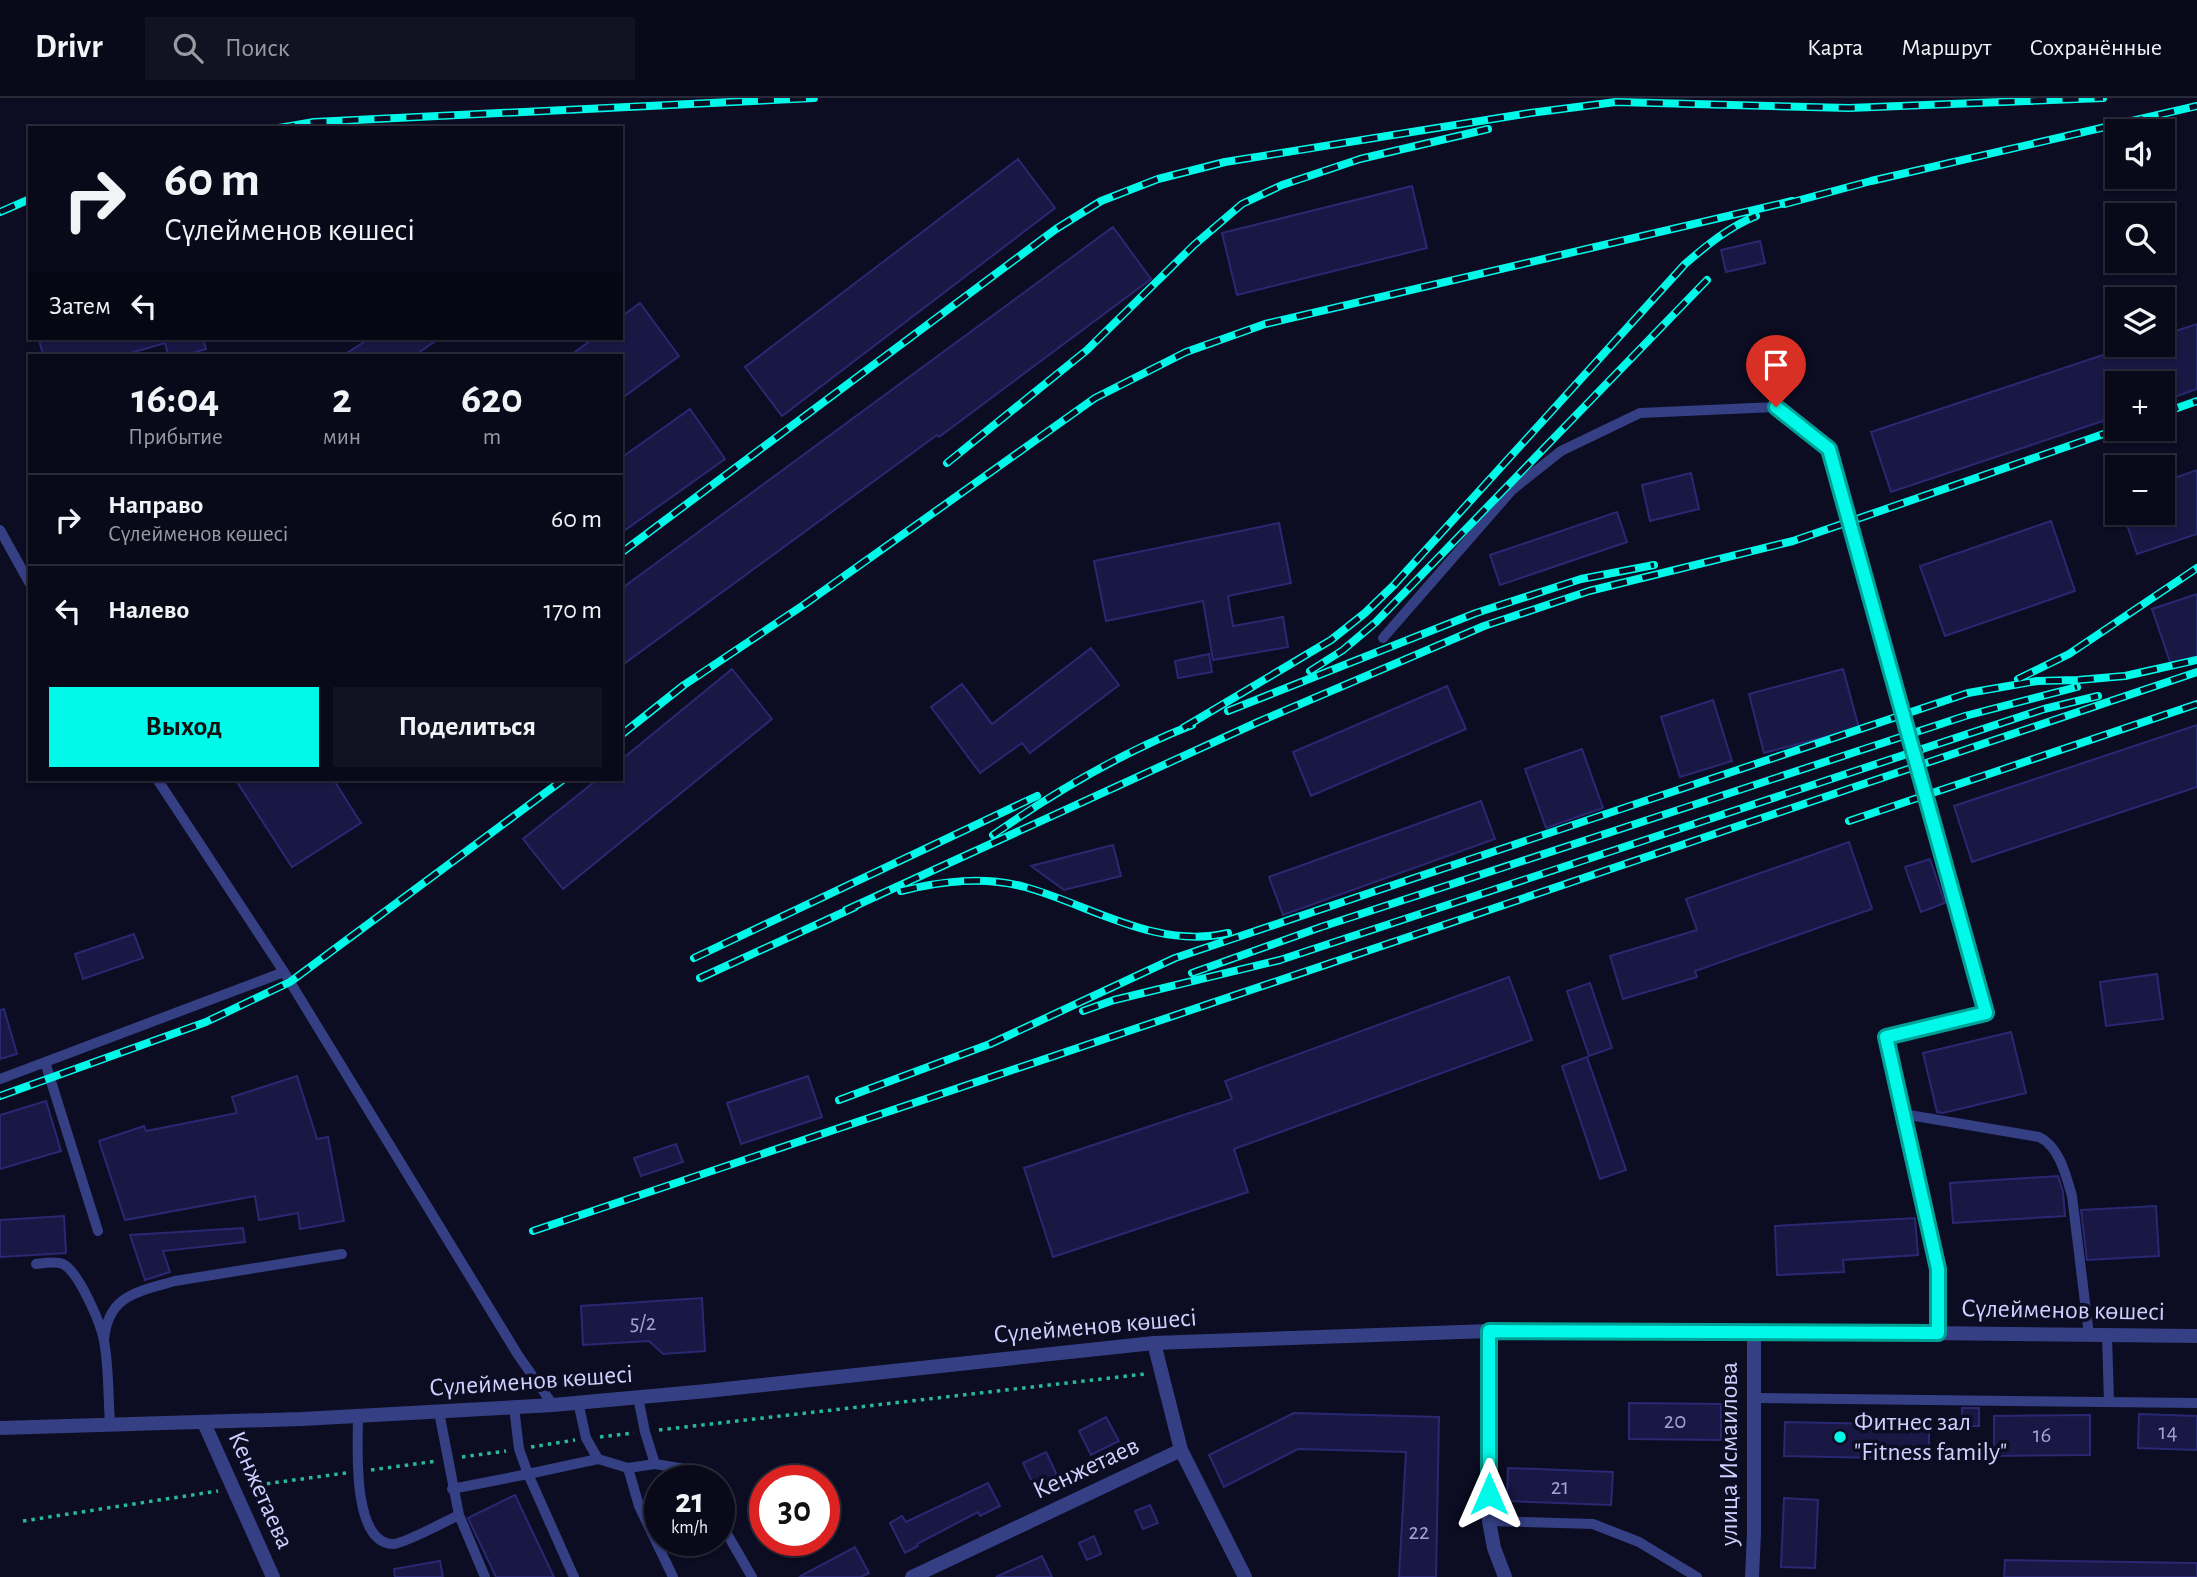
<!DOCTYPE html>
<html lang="ru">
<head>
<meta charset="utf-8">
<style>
  body { margin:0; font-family:"Alegreya Sans",sans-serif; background:#121223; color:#f1f3f6; height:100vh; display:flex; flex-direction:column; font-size:26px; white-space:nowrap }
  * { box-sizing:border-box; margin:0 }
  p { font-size:23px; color:#999aa2 }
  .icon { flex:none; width:38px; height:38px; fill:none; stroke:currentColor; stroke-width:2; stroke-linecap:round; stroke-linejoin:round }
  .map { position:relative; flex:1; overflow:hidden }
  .side { position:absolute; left:28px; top:256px; width:595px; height:427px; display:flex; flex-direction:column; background:#09091a; border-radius:0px; box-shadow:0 2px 5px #0004,0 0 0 2px #292a39 }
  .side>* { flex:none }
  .guide { position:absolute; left:28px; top:28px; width:595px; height:214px; border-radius:0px; box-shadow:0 2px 5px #0004,0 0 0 2px #292a39; background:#09091a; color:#f1f3f6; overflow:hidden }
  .tools { position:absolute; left:2105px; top:21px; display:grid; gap:14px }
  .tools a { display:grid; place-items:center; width:70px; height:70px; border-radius:0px; background:#09091a; box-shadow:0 2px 5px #0004,0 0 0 2px #292a39; font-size:35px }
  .speed { position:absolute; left:644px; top:1367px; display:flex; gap:14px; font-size:35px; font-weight:700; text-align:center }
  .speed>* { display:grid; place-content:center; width:91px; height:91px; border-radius:50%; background:#09091a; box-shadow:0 2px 5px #0004,0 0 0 2px #292a39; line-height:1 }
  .speed small { font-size:18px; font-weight:400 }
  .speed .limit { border:10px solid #d22; background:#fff; color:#111 }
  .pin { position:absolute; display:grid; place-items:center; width:60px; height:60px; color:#fff; margin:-72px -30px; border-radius:50% 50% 50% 0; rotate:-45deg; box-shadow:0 0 7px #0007 }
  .pin .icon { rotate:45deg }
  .me { position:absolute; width:77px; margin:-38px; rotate:0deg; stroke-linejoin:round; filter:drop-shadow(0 0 5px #0008) }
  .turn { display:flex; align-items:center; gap:24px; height:147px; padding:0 21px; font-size:32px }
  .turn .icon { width:91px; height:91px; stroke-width:2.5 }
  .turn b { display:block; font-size:49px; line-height:60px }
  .then { display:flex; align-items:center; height:66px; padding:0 21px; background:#0003; gap:14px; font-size:26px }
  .eta { display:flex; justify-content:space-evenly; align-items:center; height:119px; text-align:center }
  .eta b { font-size:42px; font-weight:700; line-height:49px }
  .button { display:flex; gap:14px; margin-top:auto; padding:14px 21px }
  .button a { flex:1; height:80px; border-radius:0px; background:#00f9e8; color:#111; font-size:28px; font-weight:700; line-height:80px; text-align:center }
  .button a+a { background:#121223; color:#f1f3f6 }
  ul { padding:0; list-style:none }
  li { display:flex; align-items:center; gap:21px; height:91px; padding:0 21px; border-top:2px solid #292a39 }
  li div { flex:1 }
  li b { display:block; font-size:26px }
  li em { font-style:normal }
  header { display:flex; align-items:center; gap:42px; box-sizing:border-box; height:98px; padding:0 35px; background:#09091a; border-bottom:2px solid #292a39 }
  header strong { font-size:33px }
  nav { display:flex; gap:38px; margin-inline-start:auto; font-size:24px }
  .search { width:490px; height:63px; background:#121223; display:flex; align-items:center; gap:18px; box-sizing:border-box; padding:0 24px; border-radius:0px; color:#999aa2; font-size:26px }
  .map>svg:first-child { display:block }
  .building { fill:#191744; stroke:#2a2872; stroke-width:2 }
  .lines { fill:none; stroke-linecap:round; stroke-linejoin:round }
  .path { stroke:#27b998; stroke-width:3.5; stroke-dasharray:3.5 5; stroke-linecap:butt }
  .service { stroke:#353f84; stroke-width:10 }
  .minor { stroke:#353f84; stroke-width:14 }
  .tertiary { stroke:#353f84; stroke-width:14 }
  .rail-casing { stroke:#00f9e8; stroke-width:8 }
  .rail { stroke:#0c0c22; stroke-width:5; stroke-dasharray:16; stroke-linecap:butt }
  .route-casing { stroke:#00a297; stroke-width:18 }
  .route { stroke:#00f9e8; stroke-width:12 }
  .poi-dot { fill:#00f9e8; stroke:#0c0c22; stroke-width:2.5 }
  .labels { text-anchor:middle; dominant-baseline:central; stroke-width:7; stroke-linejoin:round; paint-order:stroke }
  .number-label { font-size:23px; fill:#a1a2d0 }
  .street-label { font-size:26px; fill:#ced0ff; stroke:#0c0c22 }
  .poi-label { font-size:26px; fill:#ced0ff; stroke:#0c0c22; text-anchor:start }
</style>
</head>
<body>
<header>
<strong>Drivr</strong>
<div class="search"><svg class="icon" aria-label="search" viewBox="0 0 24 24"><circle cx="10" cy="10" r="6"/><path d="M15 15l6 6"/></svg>Поиск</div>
<nav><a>Карта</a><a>Маршрут</a><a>Сохранённые</a></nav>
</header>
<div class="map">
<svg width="2197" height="1479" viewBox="0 0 2197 1479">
  <rect width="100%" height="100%" fill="#0c0c22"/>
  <path class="building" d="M1018,61L1055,110L782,318L745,269Z
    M1412,88L1427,150L1237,197L1222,135Z
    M1113,129L1151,181L939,339L937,337L621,568V491Z
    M1760,143L1765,165L1726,174L1721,152Z
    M640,205L679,258L621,301V257H571L594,240H621V219Z
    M2197,226V291L2163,303V285H2118V318L1891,394L1871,334L2133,247H2163V237Z
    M47,240H203L206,251L186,257H168L165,245L124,257H43L39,242Z
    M370,240H440L415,257H344Z
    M690,311L725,361L621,435V360Z
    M2197,372V436L2137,456L2123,415H2163V384Z
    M1691,375L1699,411L1650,423L1642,387Z
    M1617,414L1627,444L1500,487L1490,457Z
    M2051,423L2075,493L1945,538L1920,468Z
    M1279,425L1291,485L1228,498L1233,528L1283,519L1288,549L1213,562L1203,503L1106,523L1094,463Z
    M2197,496V558L2171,567L2152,511Z
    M1091,550L1119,587L1030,655L1022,645L980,675L931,609L962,586L992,626Z
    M1209,556L1212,574L1178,580L1175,563Z
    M732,571L772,621L563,791L523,741L598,681H621V662Z
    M1843,571L1859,630L1764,655L1749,596Z
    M1447,588L1466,631L1311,698L1293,654Z
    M1713,602L1732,663L1680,679L1661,619Z
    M2197,627V689L1972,764L1954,708Z
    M1582,651L1603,710L1546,730L1525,671Z
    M235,681H333L361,725L292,769Z
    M1481,703L1495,741L1283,817L1269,779Z
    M1849,744L1872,811L1695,873L1697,879L1623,901L1610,858L1697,832L1686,801Z
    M1113,747L1121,778L1064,792L1031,768Z
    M1930,761L1945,805L1921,814L1905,769Z
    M134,836L143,860L83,881L75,856Z
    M2157,876L2163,921L2106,928L2100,884Z
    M1509,879L1532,942L1234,1051L1248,1094L1053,1159L1024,1070L1232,1001L1225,983Z
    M1590,885L1612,950L1589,958L1567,893Z
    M4,911L17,956L0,961V912Z
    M2011,934L2026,995L1943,1015L1937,1014L1923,955Z
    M1587,959L1626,1072L1600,1081L1562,968Z
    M297,978L317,1041L328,1039L344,1123L300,1131L298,1115L259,1122L255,1098L125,1122L99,1043L144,1028L146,1033L237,1015L232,999Z
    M808,978L822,1019L741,1046L727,1005Z
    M46,1003L61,1053L0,1071V1017Z
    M676,1046L683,1064L641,1078L634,1060Z
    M2058,1078L2063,1094L2065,1118L1953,1125L1950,1085Z
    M2156,1108L2159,1158L2087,1162L2081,1112Z
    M64,1118L66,1155L0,1159V1122Z
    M1915,1120L1918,1157L1843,1162L1844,1174L1777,1177L1775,1128Z
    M243,1130L245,1144L163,1153L170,1174L145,1182L130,1137Z
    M702,1200L705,1253L663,1256L649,1243L583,1247L581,1208Z
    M1629,1305L1721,1306V1342L1629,1341Z
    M1962,1310H1979V1328H1962Z
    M1294,1315L1439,1319L1436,1479H1399L1406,1354L1298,1351L1224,1389L1209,1357Z
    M2139,1316L2197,1318V1352L2138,1350Z
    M2090,1317V1357L1994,1358V1318Z
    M1106,1319L1119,1343L1091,1357L1079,1333Z
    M1785,1324L1929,1327V1361L1784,1358Z
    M1046,1354L1057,1377L1034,1388L1023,1365Z
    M1508,1370L1613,1374L1611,1407L1507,1403Z
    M988,1385L1000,1408L980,1418L978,1414L917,1446L918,1448L905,1455L890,1425L902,1418L906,1424Z
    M515,1397L554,1479H496L468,1420Z
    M1784,1400L1818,1402L1815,1470L1781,1469Z
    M1150,1407L1158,1425L1143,1431L1135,1413Z
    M1094,1438L1101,1456L1087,1462L1079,1445Z
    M855,1449L869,1475L861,1479H799Z
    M1042,1458L1052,1479H996Z
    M2005,1462L2197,1465V1479H2004Z
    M440,1463L443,1479H395L394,1471Z"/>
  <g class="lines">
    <path class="path" d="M659,1332L1145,1276
      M600,1339L634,1335
      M531,1349L575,1342
      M462,1359L506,1353
      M371,1372L437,1363
      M250,1388L346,1375
      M23,1423L218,1393"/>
    <path class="service" d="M0,432L30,486
      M1383,540L1512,392L1561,353L1640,315L1776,309L1829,351L1986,915L1886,939L1938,1171V1235
      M157,681L284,874L518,1257L553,1307
      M45,964L98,1133
      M0,981L284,874
      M1903,1016L2039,1039C2059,1048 2066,1077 2072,1098L2089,1237
      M36,1166C45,1165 55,1163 63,1166C79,1174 101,1226 104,1243C109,1269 108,1299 110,1325
      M2107,1237L2109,1304
      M104,1242C108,1197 137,1194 175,1183L342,1156
      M638,1299L645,1334L655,1366
      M1755,1300L2197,1305
      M578,1304L586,1340L598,1361
      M514,1309L519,1351L528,1376L598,1361L628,1370L655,1366L691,1372L697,1382
      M439,1314L459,1417
      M358,1318C358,1346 351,1445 393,1446C404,1446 446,1423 459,1417L485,1479
      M628,1370L639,1408L673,1479
      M452,1391L528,1376L574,1479
      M719,1422L752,1479
      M1489,1423L1593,1426L1639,1444L1697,1479"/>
    <path class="minor" d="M1489,1233V1423L1494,1450L1505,1479
      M204,1325L273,1479
      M1181,1352L1245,1479
      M912,1479L1181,1352L1154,1245
      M1752,1479L1754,1435V1233"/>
    <path class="tertiary" d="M0,1330L302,1321L553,1307L707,1293L1154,1245L1489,1233H1754L2197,1238"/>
    <defs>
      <path id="rail" d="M279,30L314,24L814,0
        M1785,106L1871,83L2197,8
        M0,114L30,101
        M2163,315L2197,303
        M947,365L1087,252L1194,147L1242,106L1282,87L1360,61L1488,31
        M621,455L1056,131L1101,103L1158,81L1225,64L1530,15L1616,4L1849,10L2103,0
        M1310,573L1343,552L1376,524L1707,182
        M2018,581L2069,556L2197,470
        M1228,613L1476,515L1581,481L1654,467
        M1183,630L1331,542L1365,515L1394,487L1685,166C1707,147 1729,129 1756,118
        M621,637L684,587L805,506L1095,300L1186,254L1265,226L1792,103
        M1849,723L2197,606
        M993,737C1056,693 1121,655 1192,627
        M901,793C942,783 984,778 1025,789C1090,807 1157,852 1228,835
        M846,812L1258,624L1484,528L1589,493L1793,443L2118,331
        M694,860L1037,698
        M1192,875L1321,829L1965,618L2077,589
        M700,880L855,809
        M1083,913L1114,902L1280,862L2044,611L2098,598
        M0,998L206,924L290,884L564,681
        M839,1002L990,946L1175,860L1968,595L2037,583L2078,582L2125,578L2197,562
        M533,1133L2197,574"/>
    </defs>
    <use href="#rail" class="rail-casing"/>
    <use href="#rail" class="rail"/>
  </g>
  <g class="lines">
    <defs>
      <path id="route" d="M1489,1396V1233L1938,1235V1171L1886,939L1986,915L1829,351L1776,309"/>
    </defs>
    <use href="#route" class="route-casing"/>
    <use href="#route" class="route"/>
  </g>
  <circle class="poi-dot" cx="1840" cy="1339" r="7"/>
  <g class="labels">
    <g class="number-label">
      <text x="643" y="1225">5/2</text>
      <text x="1675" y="1323">20</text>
      <text x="2168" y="1334">14</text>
      <text x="2042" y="1337">16</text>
      <text x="1560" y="1389">21</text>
      <text x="1419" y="1434">22</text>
    </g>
    <g class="street-label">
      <text transform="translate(2063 1212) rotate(1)">Сүлейменов көшесі</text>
      <text transform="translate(1095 1228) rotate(-5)">Сүлейменов көшесі</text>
      <text transform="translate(531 1283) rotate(-4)">Сүлейменов көшесі</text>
      <text transform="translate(1729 1356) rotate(-90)">улица Исмаилова</text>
      <text transform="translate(1086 1370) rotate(-25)">Кенжетаев</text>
      <text transform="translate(261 1392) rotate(66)">Кенжетаева</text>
    </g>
    <g class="poi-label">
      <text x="1854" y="1324">Фитнес зал<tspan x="1854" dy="30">"Fitness family"</tspan></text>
    </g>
  </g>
</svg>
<div class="tools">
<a><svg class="icon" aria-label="sound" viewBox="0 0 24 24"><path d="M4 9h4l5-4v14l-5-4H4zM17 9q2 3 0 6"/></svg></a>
<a><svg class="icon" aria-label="search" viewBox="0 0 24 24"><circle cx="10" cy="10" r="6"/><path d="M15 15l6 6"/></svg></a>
<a><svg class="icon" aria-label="layers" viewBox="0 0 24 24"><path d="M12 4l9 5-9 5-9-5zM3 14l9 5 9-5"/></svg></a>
<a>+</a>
<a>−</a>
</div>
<div class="speed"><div>21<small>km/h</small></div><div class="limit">30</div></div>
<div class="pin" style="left:1776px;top:309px;background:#d93025"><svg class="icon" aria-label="arrive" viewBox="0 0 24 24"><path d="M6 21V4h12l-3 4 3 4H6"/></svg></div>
<svg class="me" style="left:1489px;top:1396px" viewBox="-20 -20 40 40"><path d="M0-17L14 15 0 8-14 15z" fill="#00f9e8" stroke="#fff" stroke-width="4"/></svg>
<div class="guide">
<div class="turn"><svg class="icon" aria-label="right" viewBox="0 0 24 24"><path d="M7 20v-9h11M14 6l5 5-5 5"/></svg><div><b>60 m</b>Сүлейменов көшесі</div></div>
<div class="then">Затем<svg class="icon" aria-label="left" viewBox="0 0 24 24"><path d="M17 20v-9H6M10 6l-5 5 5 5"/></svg></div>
</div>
<section class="side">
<div class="eta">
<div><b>16:04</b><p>Прибытие</p></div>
<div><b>2</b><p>мин</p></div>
<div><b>620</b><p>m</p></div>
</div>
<ul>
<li><svg class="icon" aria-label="right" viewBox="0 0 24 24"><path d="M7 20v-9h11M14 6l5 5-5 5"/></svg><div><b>Направо</b><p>Сүлейменов көшесі</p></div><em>60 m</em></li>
<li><svg class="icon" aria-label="left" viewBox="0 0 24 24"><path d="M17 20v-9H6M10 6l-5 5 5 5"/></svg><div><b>Налево</b></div><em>170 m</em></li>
</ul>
<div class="button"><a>Выход</a><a>Поделиться</a></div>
</section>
</div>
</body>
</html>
